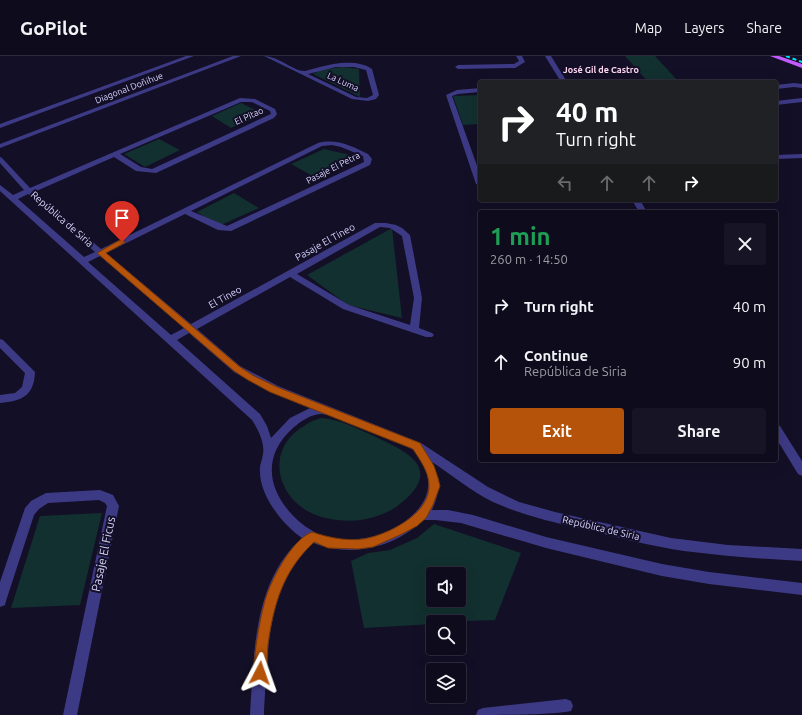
<!DOCTYPE html>
<html lang="en">
<head>
<meta charset="utf-8">
<style>
  body { margin:0; font-family:Ubuntu,sans-serif; background:#171425; color:#f1f3f6; height:100vh; display:flex; flex-direction:column; font-size:15px; white-space:nowrap }
  * { box-sizing:border-box; margin:0 }
  p { font-size:13px; color:#9b9ba3 }
  .icon { flex:none; width:22px; height:22px; fill:none; stroke:currentColor; stroke-width:2; stroke-linecap:round; stroke-linejoin:round }
  .map { position:relative; flex:1; overflow:hidden }
  .side { position:absolute; left:478px; top:154px; width:300px; height:252px; display:flex; flex-direction:column; background:#0e0b1c; border-radius:4px; box-shadow:0 4px 16px #0002,0 0 0 1px #2e2b3b }
  .side>* { flex:none }
  .banner { position:absolute; left:478px; top:24px; width:300px; height:122px; border-radius:4px; box-shadow:0 4px 16px #0002,0 0 0 1px #2e2b3b; background:#202124; color:#fff; overflow:hidden }
  .buttons { position:absolute; left:426px; top:511px; display:grid; gap:8px }
  .buttons a { display:grid; place-items:center; width:40px; height:40px; border-radius:4px; background:#0e0b1c; box-shadow:0 4px 16px #0002,0 0 0 1px #2e2b3b; font-size:20px }
  .pin { position:absolute; display:grid; place-items:center; width:34px; height:34px; color:#fff; margin:-41px -17px; border-radius:50% 50% 50% 0; rotate:-45deg; box-shadow:0 0 4px #0007 }
  .pin .icon { rotate:45deg }
  .me { position:absolute; width:44px; margin:-22px; rotate:4deg; stroke-linejoin:round; filter:drop-shadow(0 0 3px #0008) }
  .turn { display:flex; align-items:center; gap:14px; height:84px; padding:0 12px; font-size:18px }
  .turn .icon { width:52px; height:52px; stroke-width:2.5 }
  .turn b { display:block; font-size:28px; line-height:34px }
  .lanes { display:flex; align-items:center; height:38px; padding:0 12px; background:#0003; justify-content:center; gap:20px; direction:ltr }
  .lanes .off { opacity:.35 }
  .round { display:grid; place-items:center; flex:none; width:42px; height:42px; border-radius:4px; background:#171425 }
  .headline { display:flex; align-items:center; justify-content:space-between; height:68px; padding:0 12px }
  h1 { font-size:24px; font-weight:700; line-height:30px; color:#1e9e55 }
  .cta { display:flex; gap:8px; margin-top:auto; padding:8px 12px }
  .cta a { flex:1; height:46px; border-radius:4px; background:#b45309; color:#fff; font-size:16px; font-weight:700; line-height:46px; text-align:center }
  .cta a+a { background:#171425; color:#f1f3f6 }
  ul { padding:0; list-style:none }
  li { display:flex; align-items:center; gap:12px; height:56px; padding:0 12px }
  li div { flex:1 }
  li b { display:block; font-size:15px }
  li em { font-style:normal }
  header { display:flex; align-items:center; gap:24px; box-sizing:border-box; height:56px; padding:0 20px; background:#0e0b1c; border-bottom:1px solid #2e2b3b }
  header strong { font-size:19px }
  nav { display:flex; gap:22px; margin-inline-start:auto; font-size:14px }
  .map>svg:first-child { display:block }
  .green { fill:#12302f; fill-rule:evenodd }
  .lines { fill:none; stroke-linecap:round; stroke-linejoin:round }
  .minor { fill:#3d3a85; fill-rule:evenodd }
  .major { fill:#c25bff; fill-rule:evenodd }
  .rail { stroke:#00e5ff; stroke-width:2; stroke-dasharray:4 3; stroke-linecap:butt }
  .route { fill:#b45309; stroke:#753606 }
  .labels { text-anchor:middle; dominant-baseline:central; stroke-width:4; stroke-linejoin:round; paint-order:stroke }
  .far-neighbourhood-label { font-size:9px; font-weight:bold; fill:#ffd6f0; stroke:#130f26 }
  .far-street-label { font-size:9px; fill:#d9d4ff; stroke:#130f26 }
  .street-label { font-size:10px; fill:#d9d4ff; stroke:#130f26 }
  .near-street-label { font-size:12px; fill:#d9d4ff; stroke:#130f26 }
</style>
</head>
<body>
<header>
<strong>GoPilot</strong>
<nav><a>Map</a><a>Layers</a><a>Share</a></nav>
</header>
<div class="map">
<svg width="802" height="659" viewBox="0 0 802 659">
  <rect width="100%" height="100%" fill="#130f26"/>
  <path class="green" d="M625,0H655L679,26H648Z
    M342,11L359,13L360,41L313,18L321,14Z
    M480,39V68L463,69L453,40Z
    M241,47L264,58L231,72L212,60Z
    M159,83L180,94L145,111L124,98Z
    M324,93L359,101L318,123L291,108Z
    M234,137L259,152L219,170L197,156Z
    M392,172L402,262L348,249L307,219Z
    M322,362C342,364 358,373 376,381C400,393 439,408 410,439C400,449 390,456 377,460C356,468 324,466 304,453C276,434 269,396 298,374C307,368 312,364 322,362Z
    M102,457L80,549L11,552L40,460Z
    M434,468L521,497L495,564L433,566V568L364,572L351,505L368,497L390,494L417,482ZM433,518H459V544H433Z"/>
  <g class="lines">
    <path class="minor" d="M186,0H194L0,72V68Z
      M233,0H241L0,92V88Z
      M264,0C278,0 295,16 305,15C310,14 315,12 320,11C335,7 358,3 372,13L379,39L376,43L368,45L352,43ZM336,11H354L366,14L373,39L367,42L356,41L308,18Z
      M516,0H522L525,6L515,12L458,13L455,11L458,9L514,8L519,5Z
      M545,0H551L567,26H561Z
      M794,27L802,28V32L794,31L776,33V29Z
      M480,32V36L458,38L452,40L480,118V130L476,128L446,39L457,34Z
      M240,42L255,43L275,53L277,58L274,62L156,117L136,115L114,101L34,136L101,193L318,87C336,82 352,90 368,98L372,103L370,109L231,175L218,174L185,158L106,197L191,268L375,167H386L396,169L402,172L410,179L422,242L419,272L432,277L434,279L432,281H426L343,253L290,221L197,273L240,310L278,330L421,387L488,431L519,446L555,456L671,482L728,489L802,493V505C763,503 723,500 684,495C650,490 617,481 583,473C552,466 522,459 493,446C471,435 452,419 432,406C441,424 440,436 432,454H448L473,459L546,481L662,508L709,516L802,527V539L709,528L662,520L546,492L461,467L435,464H423C394,492 351,502 313,487C265,532 268,598 264,659H250C254,599 253,525 302,482C283,469 260,440 260,416C259,410 262,405 263,398C265,387 258,373 252,364L0,135V129L13,139L24,134L0,107V101L2,102L30,132ZM241,46H252L270,55L271,58L152,113L141,111L120,98ZM332,89L341,91L363,100L364,106L227,170L191,155L322,90ZM28,138L95,196L84,201L18,143ZM380,171L390,172L402,180L414,242L410,269L349,249L297,218ZM100,200L184,272L171,279L88,206ZM189,277L234,316L270,336L310,352L290,362L271,382L267,370L260,358L177,284ZM322,358L332,360C344,365 356,371 368,375C381,380 403,385 413,394C417,397 420,404 423,409C442,444 405,471 375,480C362,484 330,486 318,478C313,475 307,472 301,467C269,440 259,402 293,372C301,365 311,358 322,358Z
      M802,42V46L776,49V45Z
      M802,98V102L776,103V99Z
      M632,144H640L647,156H639Z
      M0,283L3,284L35,316C34,340 22,345 0,347V339L15,337L22,331L25,317L0,292Z
      M776,369L780,370L802,405V420L798,418L776,382Z
      M100,434L113,439L119,450L77,659H63L107,450L105,447L99,444L48,447L39,453L34,459L6,545L5,549L0,551V526L25,452L31,445L46,437Z
      M566,643L571,645L573,650L571,655C551,659 499,659 476,659L478,654L483,652Z"/>
    <path class="major" d="M770,0H779L802,8V12Z"/>
    <path class="rail" d="M786,0L802,6"/>
  </g>
  <path class="route" d="M120,184H122L126,186L106,197L240,311L254,320L277,331L420,387L434,410L438,422L440,430L433,449L426,462L417,470L402,478L373,491L358,493L328,492L314,486C283,515 274,547 268,588C267,598 269,611 264,621L260,623L256,621C253,614 255,605 255,597C257,581 260,564 264,548C269,527 291,484 312,476C330,482 353,487 372,481C394,475 430,456 429,429C429,416 420,404 413,393L270,336L248,324L234,315L97,197Z"/>
  <g class="labels">
    <g class="far-neighbourhood-label">
      <text x="601" y="14">José Gil de Castro</text>
    </g>
    <g class="far-street-label">
      <text transform="translate(343 26) rotate(25)">La Luma</text>
      <text transform="translate(129 32) rotate(-21)">Diagonal Doñihue</text>
      <text transform="translate(249 60) rotate(-24)">El Pitao</text>
      <text transform="translate(333 112) rotate(-27)">Pasaje El Petra</text>
    </g>
    <g class="street-label">
      <text transform="translate(62 163) rotate(41)">República de Siria</text>
      <text transform="translate(325 186) rotate(-29)">Pasaje El Tineo</text>
      <text transform="translate(225 241) rotate(-29)">El Tineo</text>
      <text transform="translate(601 472) rotate(13)">República de Siria</text>
    </g>
    <g class="near-street-label">
      <text transform="translate(103 498) rotate(-78)">Pasaje El Ficus</text>
    </g>
  </g>
</svg>
<div class="buttons">
<a><svg class="icon" aria-label="sound" viewBox="0 0 24 24"><path d="M4 9h4l5-4v14l-5-4H4zM17 9q2 3 0 6"/></svg></a>
<a><svg class="icon" aria-label="search" viewBox="0 0 24 24"><circle cx="10" cy="10" r="6"/><path d="M15 15l6 6"/></svg></a>
<a><svg class="icon" aria-label="layers" viewBox="0 0 24 24"><path d="M12 4l9 5-9 5-9-5zM3 14l9 5 9-5"/></svg></a>
</div>
<div class="pin" style="left:122px;top:186px;background:#d93025"><svg class="icon" aria-label="arrive" viewBox="0 0 24 24"><path d="M6 21V4h12l-3 4 3 4H6"/></svg></div>
<svg class="me" style="left:260px;top:617px" viewBox="-20 -20 40 40"><path d="M0-17L14 15 0 8-14 15z" fill="#b45309" stroke="#fff" stroke-width="4"/></svg>
<div class="banner">
<div class="turn"><svg class="icon" aria-label="right" viewBox="0 0 24 24"><path d="M7 20v-9h11M14 6l5 5-5 5"/></svg><div><b>40 m</b>Turn right</div></div>
<div class="lanes"><svg class="icon off" aria-label="left" viewBox="0 0 24 24"><path d="M17 20v-9H6M10 6l-5 5 5 5"/></svg><svg class="icon off" aria-label="ahead" viewBox="0 0 24 24"><path d="M12 20V5M6 11l6-6 6 6"/></svg><svg class="icon off" aria-label="ahead" viewBox="0 0 24 24"><path d="M12 20V5M6 11l6-6 6 6"/></svg><svg class="icon" aria-label="right" viewBox="0 0 24 24"><path d="M7 20v-9h11M14 6l5 5-5 5"/></svg></div>
</div>
<section class="side">
<div class="headline"><div><h1>1 min</h1><p>260 m · 14:50</p></div><a class="round"><svg class="icon" aria-label="close" viewBox="0 0 24 24"><path d="M6 6l12 12M18 6L6 18"/></svg></a></div>
<ul>
<li><svg class="icon" aria-label="right" viewBox="0 0 24 24"><path d="M7 20v-9h11M14 6l5 5-5 5"/></svg><div><b>Turn right</b></div><em>40 m</em></li>
<li><svg class="icon" aria-label="ahead" viewBox="0 0 24 24"><path d="M12 20V5M6 11l6-6 6 6"/></svg><div><b>Continue</b><p>República de Siria</p></div><em>90 m</em></li>
</ul>
<div class="cta"><a>Exit</a><a>Share</a></div>
</section>
</div>
</body>
</html>
